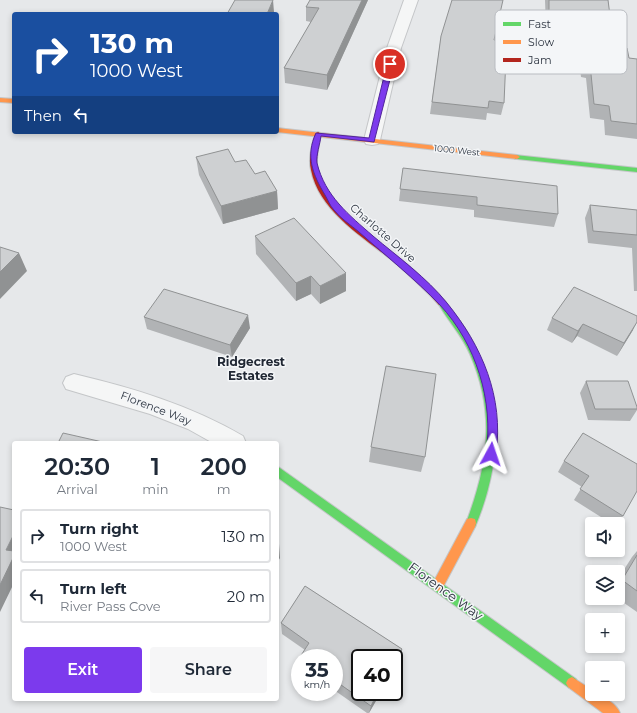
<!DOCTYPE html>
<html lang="en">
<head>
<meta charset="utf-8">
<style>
  body { margin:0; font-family:Montserrat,sans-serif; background:#f6f6f7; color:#1f2937; height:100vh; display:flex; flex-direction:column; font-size:15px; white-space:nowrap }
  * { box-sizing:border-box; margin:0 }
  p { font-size:13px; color:#747a83 }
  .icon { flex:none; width:22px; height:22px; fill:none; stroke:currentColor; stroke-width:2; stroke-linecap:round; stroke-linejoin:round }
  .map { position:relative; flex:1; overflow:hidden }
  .sheet { position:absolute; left:12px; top:441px; width:267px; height:260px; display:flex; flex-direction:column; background:#fff; border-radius:4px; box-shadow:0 2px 6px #0003 }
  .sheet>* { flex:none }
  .hud { position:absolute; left:12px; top:12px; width:267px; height:122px; border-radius:4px; box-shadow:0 2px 6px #0003; background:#1a4fa0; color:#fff; overflow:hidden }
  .fabs { position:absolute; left:585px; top:517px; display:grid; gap:8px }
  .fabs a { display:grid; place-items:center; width:40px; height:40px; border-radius:4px; background:#fff; box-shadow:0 2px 6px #0003; font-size:20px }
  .speed { position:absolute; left:291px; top:649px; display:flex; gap:8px; font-size:20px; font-weight:700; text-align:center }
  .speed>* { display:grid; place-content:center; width:52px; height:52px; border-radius:50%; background:#fff; box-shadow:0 2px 6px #0003; line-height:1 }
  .speed small { font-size:10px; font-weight:400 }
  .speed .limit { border:2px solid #111; border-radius:6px; background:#fff; color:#111 }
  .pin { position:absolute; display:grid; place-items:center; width:34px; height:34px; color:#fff; margin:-17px; border:2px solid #fff; border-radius:50%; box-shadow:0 1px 4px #0007 }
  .me { position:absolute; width:44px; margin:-22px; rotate:5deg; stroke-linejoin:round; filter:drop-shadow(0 0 3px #0008) }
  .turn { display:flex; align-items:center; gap:14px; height:84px; padding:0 12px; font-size:18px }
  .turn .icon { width:52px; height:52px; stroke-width:2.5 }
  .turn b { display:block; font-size:28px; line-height:34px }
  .then { display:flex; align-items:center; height:38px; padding:0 12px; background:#0003; gap:8px; font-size:15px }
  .eta { display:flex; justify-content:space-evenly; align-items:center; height:68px; text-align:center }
  .eta b { font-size:24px; font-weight:600; line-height:28px }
  .cta { display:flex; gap:8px; margin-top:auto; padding:8px 12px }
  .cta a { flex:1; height:46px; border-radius:4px; background:#7c3aed; color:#fff; font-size:16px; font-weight:600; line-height:46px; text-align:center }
  .cta a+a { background:#f6f6f7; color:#1f2937 }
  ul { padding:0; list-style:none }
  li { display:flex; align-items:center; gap:12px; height:54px; margin:0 8px 6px; padding:0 4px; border:2px solid #e0e1e3; border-radius:4px }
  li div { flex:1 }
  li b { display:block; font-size:15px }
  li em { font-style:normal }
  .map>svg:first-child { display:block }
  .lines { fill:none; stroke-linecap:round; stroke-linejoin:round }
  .street-casing { stroke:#c4c6c8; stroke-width:2 }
  .fast-casing { stroke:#c4c6c8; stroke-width:2 }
  .slow-casing { stroke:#c4c6c8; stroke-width:2 }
  .jam-casing { stroke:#c4c6c8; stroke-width:2 }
  .street { fill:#f5f6f6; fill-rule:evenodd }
  .fast { fill:#63d668; fill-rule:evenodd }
  .slow { fill:#ff974d; fill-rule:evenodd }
  .jam { fill:#b3261e; fill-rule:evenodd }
  .wall { fill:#b1b3b5 }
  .shaded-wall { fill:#909293 }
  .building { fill:#ced0d2; stroke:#909293 }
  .route { fill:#7c3aed; stroke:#51269a }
  .labels { text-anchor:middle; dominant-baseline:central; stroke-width:3; stroke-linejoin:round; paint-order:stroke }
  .far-street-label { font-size:9px; fill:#2e3642; stroke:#f4f6f8 }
  .street-label { font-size:11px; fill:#2e3642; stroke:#f4f6f8 }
  .neighbourhood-label { font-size:12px; font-weight:bold; fill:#202733; stroke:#f4f6f8 }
  .near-street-label { font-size:13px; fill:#2e3642; stroke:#f4f6f8 }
  .key { fill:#f4f6f8; stroke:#b9bcc1; stroke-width:1 }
  .key-label { font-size:11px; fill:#2e3642 }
</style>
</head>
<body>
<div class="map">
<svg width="637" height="713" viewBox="0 0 637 713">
  <rect width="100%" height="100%" fill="#e6e8ea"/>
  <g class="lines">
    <defs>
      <path id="street" d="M404,0H418L401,48L380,140L378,144L372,145L366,144L364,140L387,48Z
        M74,374C133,388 190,405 243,436L246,443H213L188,429L150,414L66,389L63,383L66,377Z"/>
      <path id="fast" d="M515,155L637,168V172L517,159H515Z
        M442,300L445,301C458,318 471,335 479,355C504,411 499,471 475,527L471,528L467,527L466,523C488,465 496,413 470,354C462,335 448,321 438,303Z
        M277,466L576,679L578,683L576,687L572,689L568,687L277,477Z"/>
      <path id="slow" d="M0,98L14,99V103L0,102Z
        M277,128L517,155L520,157L517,159L277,132Z
        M471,518L475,519L476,523L475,527L442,589L438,591L434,589L432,585L434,581L467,519Z
        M572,677L592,690V694C601,694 617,704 620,713H603L568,687L566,683L568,679Z"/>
      <path id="jam" d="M318,132L321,134C319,145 316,156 317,167C323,206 369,234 398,257C415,270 430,285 445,301L446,303L445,305H439C425,289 409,275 393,261C363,237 319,211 311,170C308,158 312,146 315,134Z"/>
    </defs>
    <use href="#street" class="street-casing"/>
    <use href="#fast" class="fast-casing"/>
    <use href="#slow" class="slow-casing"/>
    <use href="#jam" class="jam-casing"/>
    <use href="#street" class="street"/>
    <use href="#fast" class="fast"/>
    <use href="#slow" class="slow"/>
    <use href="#jam" class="jam"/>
  </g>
  <path class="wall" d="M368,0L327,90L285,83L284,68L311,22L306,21V7Z
    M545,0H608L614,47L629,58L637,61V139L605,135L604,120L590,118L586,78L581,77L578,51L568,50L567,30L546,28Z
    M441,36L494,40L504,103L501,115L487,113L486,120L430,114Z
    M196,157L235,162L255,174L277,191L278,209L223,224L199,175Z
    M403,168L558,214L554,227L474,217V210L399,201Z
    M590,205L637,210V291H634L632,248L588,243L585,218Z
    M255,236L346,291L320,304L311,294L296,301L256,254Z
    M144,317L250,328L232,357L147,329Z
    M552,318L633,330L617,356L577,336L572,343L547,330Z
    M586,381L637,407V410L630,421L588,420L580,393Z
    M583,433L623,516L616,524H612L574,500L582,487L558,472L564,461Z
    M371,447L425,457L421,472L369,462Z
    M637,551V612L617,598H618V579L632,557Z
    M305,586L402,649L399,659L394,668V658H360V692H381L369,713H367L334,690V658H300L305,650L282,634L281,623Z"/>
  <path class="shaded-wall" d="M273,0L274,12L273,14H267Z
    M362,0H368L327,90V75Z
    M277,191L278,209L223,224L221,206Z
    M19,253L27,271L0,299V272Z
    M346,273V291L320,304V286Z
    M311,276V294L296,301V283Z
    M248,315L250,328L232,357L230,345Z
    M637,322L633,330L617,356L624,343Z
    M583,324L577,336L572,343L578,331Z
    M14,534V583L0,612V585L6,550Z
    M279,544L280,558L277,563V547Z
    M402,649L399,659L394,668V663Z
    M378,692H381L369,713L371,706Z"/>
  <path class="building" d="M235,0H273L267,14H227Z
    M310,0H362L327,75L284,68L319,8L306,7Z
    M452,0H503L494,40H497L496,56L506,57L504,103L489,101L488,108L432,102L441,36Z
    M549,0H608L614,47L627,48L629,58L637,59V124L611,121L609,106L594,104L590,64L585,63L582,37L572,36L571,17L549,15Z
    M228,149L235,162L246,160L255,174L265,171L277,191L221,206L196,157Z
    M403,168L557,186L558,214L477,205V197L400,189Z
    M590,205L637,210V235L593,231Z
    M294,218L346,273L320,286L311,276L296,283L255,236Z
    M0,247L19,253L0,272Z
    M574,287L637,316V322L624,343L583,324L578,331L552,318Z
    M164,289L248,315L230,345L144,317Z
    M386,366L436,374L425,457L371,447Z
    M586,381H628L637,407V409H595Z
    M63,433L107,443H58Z
    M583,433L637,464V491L623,516L580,489L589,476L564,461Z
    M0,507L14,510V534L6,550L14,551V556L0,585Z
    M637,555V591L622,580Z
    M305,586L402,649L394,663V658H360V692H378L371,706L334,680V658H302L300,657L309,643L281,623Z"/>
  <path class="route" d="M390,62L394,64L374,142L321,136C320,144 316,155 317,163C325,196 349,215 373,236C398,257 427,278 447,303C482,346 504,397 496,454L491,458L486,454C494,401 476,344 440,305C415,279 386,256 359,232C351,225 341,219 334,210C330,206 328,200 325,195C313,175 305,156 316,133L369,138L387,64Z"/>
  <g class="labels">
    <g class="far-street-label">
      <text transform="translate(457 150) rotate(6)">1000 West</text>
    </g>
    <g class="street-label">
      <text transform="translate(383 233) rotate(41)">Charlotte Drive</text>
      <text transform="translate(156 408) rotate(21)">Florence Way</text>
    </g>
    <g class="neighbourhood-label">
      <text x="251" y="361">Ridgecrest<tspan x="251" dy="14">Estates</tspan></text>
    </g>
    <g class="near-street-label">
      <text transform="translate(446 591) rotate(36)">Florence Way</text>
    </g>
  </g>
  <rect x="495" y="10" width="132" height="64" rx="6" class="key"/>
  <rect x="503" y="22" width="18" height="4" fill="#63d668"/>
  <rect x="503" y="40" width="18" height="4" fill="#ff974d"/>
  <rect x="503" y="58" width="18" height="4" fill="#b3261e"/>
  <g class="key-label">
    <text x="528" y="28">Fast</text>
    <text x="528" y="46">Slow</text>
    <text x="528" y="64">Jam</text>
  </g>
</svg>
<div class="fabs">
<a><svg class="icon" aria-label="sound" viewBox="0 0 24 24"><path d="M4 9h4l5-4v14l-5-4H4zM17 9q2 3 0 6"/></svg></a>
<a><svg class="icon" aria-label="layers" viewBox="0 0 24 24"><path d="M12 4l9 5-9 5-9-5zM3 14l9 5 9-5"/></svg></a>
<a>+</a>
<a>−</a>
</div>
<div class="speed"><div>35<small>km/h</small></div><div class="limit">40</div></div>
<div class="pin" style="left:390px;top:64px;background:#d93025"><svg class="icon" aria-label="arrive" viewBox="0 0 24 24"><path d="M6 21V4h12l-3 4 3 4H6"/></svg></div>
<svg class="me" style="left:491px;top:454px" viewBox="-20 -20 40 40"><path d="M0-17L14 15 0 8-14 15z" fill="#7c3aed" stroke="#fff" stroke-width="4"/></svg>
<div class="hud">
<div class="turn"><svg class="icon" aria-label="right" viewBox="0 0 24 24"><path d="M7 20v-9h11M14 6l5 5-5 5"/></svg><div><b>130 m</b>1000 West</div></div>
<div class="then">Then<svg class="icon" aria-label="left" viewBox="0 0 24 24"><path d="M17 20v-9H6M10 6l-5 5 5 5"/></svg></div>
</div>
<section class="sheet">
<div class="eta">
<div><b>20:30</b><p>Arrival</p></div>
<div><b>1</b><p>min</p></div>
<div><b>200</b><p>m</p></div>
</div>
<ul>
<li><svg class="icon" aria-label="right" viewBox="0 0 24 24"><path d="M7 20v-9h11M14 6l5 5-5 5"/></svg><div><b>Turn right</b><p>1000 West</p></div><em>130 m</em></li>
<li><svg class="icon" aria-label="left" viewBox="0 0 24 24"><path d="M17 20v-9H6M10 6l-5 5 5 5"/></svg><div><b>Turn left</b><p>River Pass Cove</p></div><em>20 m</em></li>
</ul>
<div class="cta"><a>Exit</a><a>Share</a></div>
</section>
</div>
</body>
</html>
